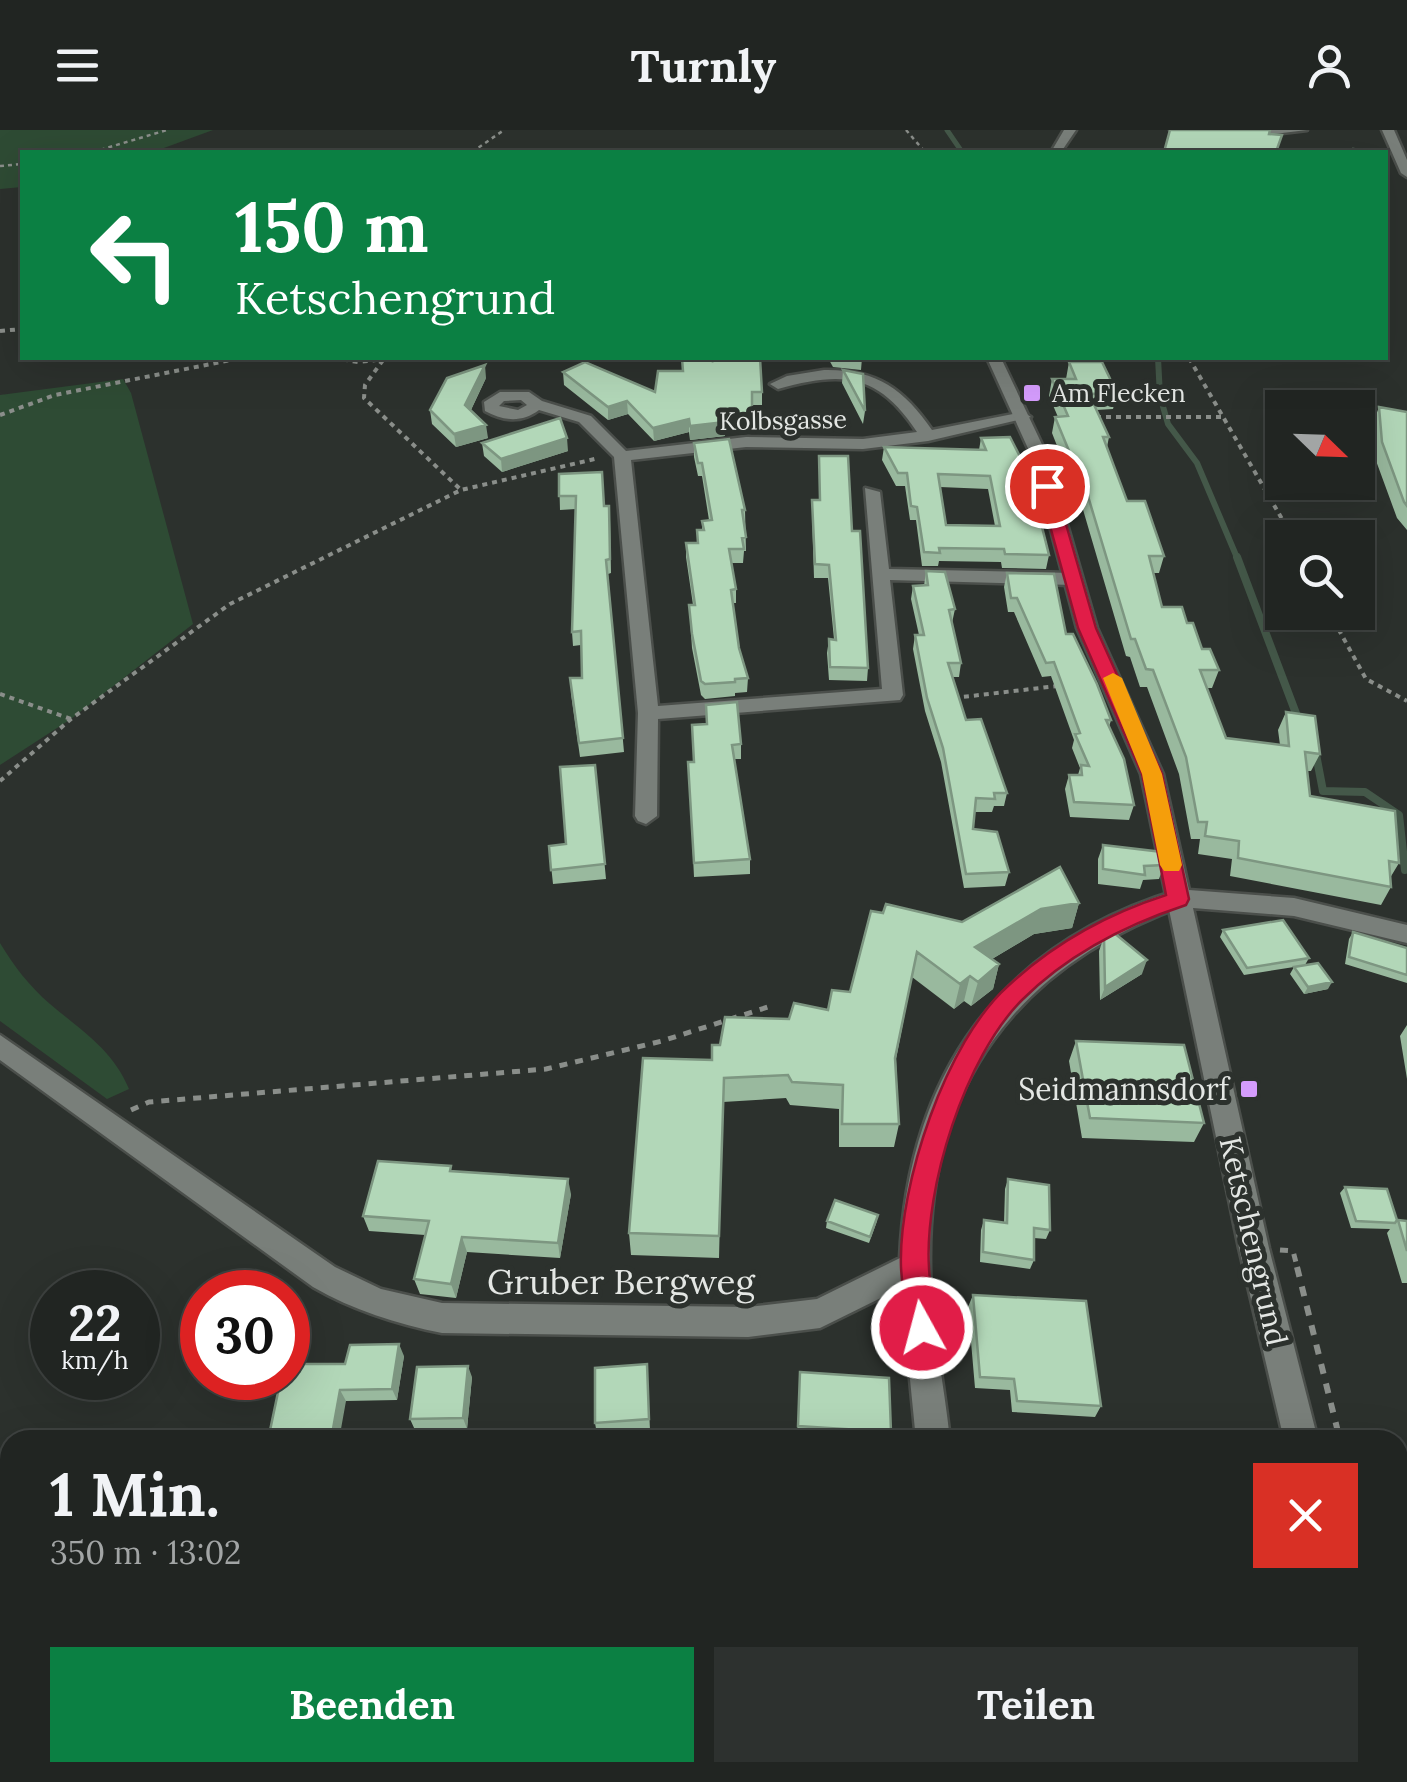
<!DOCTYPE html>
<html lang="de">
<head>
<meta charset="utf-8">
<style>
  body { margin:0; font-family:Lora,serif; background:#2d312f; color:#f1f3f6; height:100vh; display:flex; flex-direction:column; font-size:38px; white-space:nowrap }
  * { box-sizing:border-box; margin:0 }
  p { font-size:32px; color:#a2a5a5 }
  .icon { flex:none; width:55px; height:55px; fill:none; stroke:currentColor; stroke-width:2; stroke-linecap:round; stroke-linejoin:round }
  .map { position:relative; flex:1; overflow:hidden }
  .drawer { position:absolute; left:0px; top:1300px; width:1408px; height:352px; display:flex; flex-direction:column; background:#212522; border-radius:30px 30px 0 0; box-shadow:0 10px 40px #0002,0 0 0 2px #3e4240 }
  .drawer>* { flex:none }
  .guide { position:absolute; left:20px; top:20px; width:1368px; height:210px; border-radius:0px; box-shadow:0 10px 40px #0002,0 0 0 2px #3e4240; background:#0b8043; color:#fff; overflow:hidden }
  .needle { width:65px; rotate:113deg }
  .tools { position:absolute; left:1265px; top:260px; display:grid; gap:20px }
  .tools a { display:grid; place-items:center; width:110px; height:110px; border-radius:0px; background:#212522; box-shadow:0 10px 40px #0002,0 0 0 2px #3e4240; font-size:50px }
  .speed { position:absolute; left:30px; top:1140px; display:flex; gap:20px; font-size:50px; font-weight:700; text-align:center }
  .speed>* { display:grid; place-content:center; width:130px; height:130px; border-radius:50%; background:#212522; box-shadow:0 10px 40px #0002,0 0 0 2px #3e4240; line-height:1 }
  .speed small { font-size:25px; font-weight:400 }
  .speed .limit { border:15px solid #d22; background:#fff; color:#111 }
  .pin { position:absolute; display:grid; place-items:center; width:85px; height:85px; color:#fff; margin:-42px; border:5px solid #fff; border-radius:50%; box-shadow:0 2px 10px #0007 }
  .me { position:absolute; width:110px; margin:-55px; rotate:353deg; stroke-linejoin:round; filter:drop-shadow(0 0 8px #0008) }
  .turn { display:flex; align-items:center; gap:35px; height:210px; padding:0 50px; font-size:45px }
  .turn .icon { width:130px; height:130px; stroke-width:2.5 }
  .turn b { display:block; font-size:70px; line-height:85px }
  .round { display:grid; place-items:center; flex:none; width:105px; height:105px; border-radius:0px; background:#2d312f }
  .headline { display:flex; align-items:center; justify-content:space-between; height:170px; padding:0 50px }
  h1 { font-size:60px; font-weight:700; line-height:75px }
  .action { display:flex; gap:20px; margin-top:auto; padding:20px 50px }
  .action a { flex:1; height:115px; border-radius:0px; background:#0b8043; color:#fff; font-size:40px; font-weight:700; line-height:115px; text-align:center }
  .action a+a { background:#2d312f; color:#f1f3f6 }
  header { display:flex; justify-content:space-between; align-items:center; height:130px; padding:0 50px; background:#212522; font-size:45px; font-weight:700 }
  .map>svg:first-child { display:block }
  .green { fill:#2e4b34 }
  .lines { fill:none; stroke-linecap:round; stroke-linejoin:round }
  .stream-far2 { stroke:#445849; stroke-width:5 }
  .stream-far1 { stroke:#445849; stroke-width:6 }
  .stream { stroke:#445849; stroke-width:8 }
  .street-casing { stroke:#4b4f4b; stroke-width:5 }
  .secondary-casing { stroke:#4b4f4b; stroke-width:5 }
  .path-far3 { stroke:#8a8e8a; stroke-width:2.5; stroke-dasharray:4 4; stroke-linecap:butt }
  .path-far2 { stroke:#8a8e8a; stroke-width:4; stroke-dasharray:5 5; stroke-linecap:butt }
  .path-far1 { stroke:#8a8e8a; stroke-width:5; stroke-dasharray:8 8; stroke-linecap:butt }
  .path { stroke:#8a8e8a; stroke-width:6; stroke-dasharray:10 10; stroke-linecap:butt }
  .street { fill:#797f7a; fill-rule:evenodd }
  .secondary { fill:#797f7a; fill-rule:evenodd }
  .wall { fill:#99b99e; fill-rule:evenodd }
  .shaded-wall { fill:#7d9681 }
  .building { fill:#b2d7b8; stroke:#7d9681; stroke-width:2.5; fill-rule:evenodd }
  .route { fill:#e11d48; stroke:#92132f; stroke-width:2.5 }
  .slow { fill:#f59e0b }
  .poi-dot { fill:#d49cfc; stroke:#2c312d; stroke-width:4 }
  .labels { text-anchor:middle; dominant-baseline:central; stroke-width:10; stroke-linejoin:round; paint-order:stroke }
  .far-poi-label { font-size:25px; fill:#e4e7e4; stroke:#2c312d; text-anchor:start }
  .far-street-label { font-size:25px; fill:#e4e7e4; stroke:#2c312d }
  .poi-label { font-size:30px; fill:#e4e7e4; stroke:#2c312d; text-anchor:end }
  .street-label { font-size:30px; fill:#e4e7e4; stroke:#2c312d }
  .near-street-label { font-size:35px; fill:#e4e7e4; stroke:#2c312d }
</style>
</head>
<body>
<header><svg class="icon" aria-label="menu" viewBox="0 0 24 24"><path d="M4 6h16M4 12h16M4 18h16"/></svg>Turnly<svg class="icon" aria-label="person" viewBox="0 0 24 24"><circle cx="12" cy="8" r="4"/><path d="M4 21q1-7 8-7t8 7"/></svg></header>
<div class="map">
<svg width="1407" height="1652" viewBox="0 0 1407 1652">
  <rect width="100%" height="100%" fill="#2c312d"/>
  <path class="green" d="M0,0H213L153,22H22V57L0,59Z
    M123,249L131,263L193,494L71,589L0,635V265Z
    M0,813C14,836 29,856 50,874C82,901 113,920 129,959L107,969L0,891Z"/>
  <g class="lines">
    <path class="stream-far2" d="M947,0L962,22"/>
    <path class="stream-far1" d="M1158,228L1160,266L1168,294L1197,333L1238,430"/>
    <path class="stream" d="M1237,427L1300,594
      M1315,619L1323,661L1365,662L1399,685L1405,740"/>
    <defs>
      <path id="street" d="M1170,0H1307L1242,8Z
        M824,240C876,239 904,259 932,300L1023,282L1031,287L928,311L863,319L746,317L631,330L658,576L882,559L865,358L880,362L889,439L1073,443L1082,449L1073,455L890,450L903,565L900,570L658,589L657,686L646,694L638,691L635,686L638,583L614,327L579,292L539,280C522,293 503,291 485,281L484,272L500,262H529L542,271L591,286L626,321L746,307L863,309L917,302C878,243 843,241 778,259L770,254L787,246ZM521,270L527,275L518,280L499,276L504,271Z
        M1178,760L1186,763L1190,769L1186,775C1017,835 927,954 930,1136C931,1194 944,1252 950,1310H916L901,1158L820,1198L748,1207L442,1203C397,1194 353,1180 313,1157L0,930V905L335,1137L381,1159L442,1173L748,1177L817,1169L900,1128C908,944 1000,814 1178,760Z
        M881,1642H919L918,1652H880Z"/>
      <path id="secondary" d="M1064,0H1076L1061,22H1051Z
        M1382,0H1394L1407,30V47L1401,43Z
        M987,228H1001L1047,325L1097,498L1163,644L1189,760L1294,768L1407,795V813L1294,786L1193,778L1269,1118L1318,1310H1284L1239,1118L1141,644L1077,498L1031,325Z
        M1398,1581L1407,1585V1644L1398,1640Z"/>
    </defs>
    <use href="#street" class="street-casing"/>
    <use href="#secondary" class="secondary-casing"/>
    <path class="path-far3" d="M906,0L925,22
      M93,22L167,0
      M472,22L504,0
      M0,36L22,34"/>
    <path class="path-far2" d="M0,201L22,199
      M333,228L358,232L395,228
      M1189,228L1293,408
      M383,230L365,255L364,268L460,359
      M0,285L55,265L241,228
      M1096,287H1225
      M1329,482L1366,549L1407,571
      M0,564L71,589
      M954,568L1057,556
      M0,651L71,589L230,474L461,360L599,328"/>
    <path class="path-far1" d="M131,980L149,972L546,939L662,911L768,877
      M1280,1120L1293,1121L1298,1140"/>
    <path class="path" d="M1297,1137L1340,1310
      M1398,1498L1407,1527"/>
    <use href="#street" class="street"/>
    <use href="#secondary" class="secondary"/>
  </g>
  <path class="wall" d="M828,228H862L861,240L833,237Z
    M713,231L762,262V275H752V301H725V306L690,310L689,302L654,311L628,284L608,290L564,255L563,242L655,262L682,241Z
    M1069,232L1117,263L1113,279L1096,280L1109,307L1107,317L1127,371L1164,426L1159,443H1153L1162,477L1187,493L1202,519L1219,540L1212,558H1207L1226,608L1280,615L1278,600L1286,582L1320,624L1311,641H1307L1310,666L1399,733L1390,748L1391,757L1381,775L1230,746L1232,729L1198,724L1200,709H1191L1179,644L1147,557H1140L1130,527L1126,526L1074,349H1070L1052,303L1055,287H1058L1049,266L1052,249H1066Z
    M843,240L865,281L863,294L842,253Z
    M486,248L471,280L488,308L456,317L432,294L430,280Z
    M1379,277L1407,282V400L1397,388L1375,328L1373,293Z
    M981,308L1041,378L1039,386L1049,425L1046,439L1002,438L1001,432L939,431L938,436H922L916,390H910L905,356H896L882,330L884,317L979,320ZM940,357L988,359L995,396L946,395Z
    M482,313L568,321L502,342L484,326Z
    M694,313L745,380L746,421H744L743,433H731L736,459V473H733L739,518L748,548L747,562L735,563V566L705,569L701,565L692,518L689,475H693L686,427V413H697V400H702V391L709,390L702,346H698L694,327Z
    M819,326L852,401L868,538L867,551L829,550L827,523L829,509H834L828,448H814L812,383V370H819Z
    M559,344L604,376L610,389L611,443L608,444L624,622L580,627L571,563L582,548L581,515L573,516L572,502L576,379L560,380Z
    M926,441L955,479L952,493L961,533L959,547H952L966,590L1007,663L1004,676H994L992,682H974L973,699L1009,742L1005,756L964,758L941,632L925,581L913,519L915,505H919L911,469L913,456H924Z
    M1007,443L1066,504L1111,590L1109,597L1134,675L1129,690L1070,687L1065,659L1069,645H1078L1080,638L1072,618L1074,610L1051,546L1042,547L1014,482H1008L1004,457Z
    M692,595L741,614V629H734L750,729V744L694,747L689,646L694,632Z
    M595,635L606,749L553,754L549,716L566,714Z
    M1103,715L1164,735L1159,749L1143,750L1140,759L1098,754V729Z
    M1079,773L1072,798L1034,804L992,829L999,834L993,859L971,876L964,871L954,879L912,847L896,929L899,994L894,1017H839V979L790,975L786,968L723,972L719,1128L631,1125L629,1103L720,915L789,889L828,880L850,862L883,783L962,792Z
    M1223,800L1309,828L1305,835L1328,859L1304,864L1290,844L1294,837L1244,845L1220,807Z
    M1353,802L1407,818V853L1345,834L1349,809Z
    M1104,807L1142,844L1100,870L1099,821Z
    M1407,895V949L1400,906Z
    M1076,911L1204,993L1194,1012L1082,1008L1069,931Z
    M452,1041L571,1064L560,1128L467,1122L456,1168L420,1164L414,1149L425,1105L369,1101L363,1086Z
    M1008,1049L1050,1100L1046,1109L1034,1108V1130L1030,1139L980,1132L981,1100L984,1090L1004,1093L1005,1059Z
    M1345,1057L1397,1090L1407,1091V1153H1402L1387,1103L1390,1099L1351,1098L1340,1063Z
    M827,1091H877L869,1113L826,1098Z
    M973,1165L1101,1276L1095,1287L1012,1282L1010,1260L975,1258L968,1177Z
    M404,1226L397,1270L346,1271L268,1310L345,1234Z
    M647,1234L650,1300L597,1304L595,1293Z
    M800,1242L891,1302L888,1310H846L797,1306Z
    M472,1247L467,1299L415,1300L410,1289Z"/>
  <path class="shaded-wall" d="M485,235L486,248L467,288L465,275Z
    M627,271L628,284L608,290V277Z
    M689,289V302L654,311L653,298Z
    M725,292V306L690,310V296Z
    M486,295L488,308L456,317L454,304Z
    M567,308L568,321L502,342L501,329Z
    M1079,773L1072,798L1034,804L970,842L975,817L1041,779Z
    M1147,830L1142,844L1100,870L1105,857Z
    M999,834L993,859L971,876L978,852Z
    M970,846L964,871L954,879L960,854Z
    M1332,852L1328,859L1304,864L1308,857Z
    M568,1049L571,1064L560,1128L558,1113Z
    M462,1107L467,1122L456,1168L451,1154Z
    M399,1214L404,1226L397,1270L392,1259Z
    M468,1236L472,1247L467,1299L463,1288Z
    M340,1260L346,1271L339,1310H331Z"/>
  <path class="building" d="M1170,0H1270L1269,4L1282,5L1276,22H1164Z
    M1353,19L1377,22H1352Z
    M682,228H713V231L724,228H760L762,262H752V288H724L725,292L690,296L689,289L653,298L627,271L608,277L563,242L585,232L655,262L658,241H683Z
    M1069,232H1102L1117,263L1089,264L1109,307H1103L1127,371H1145L1164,426H1149L1162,477H1182L1187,493H1193L1202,519H1210L1219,540H1200L1226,608L1289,616L1286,582L1315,586L1320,624L1305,622L1310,666L1395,681L1399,733L1389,731L1391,757L1238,728L1239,711L1205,706L1207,692H1198L1186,627L1153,540L1146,539L1135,509H1131L1078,333H1074L1055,287L1068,286L1052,249H1076Z
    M485,235L465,275L486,295L454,304L430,280L447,248Z
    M843,240L863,244L865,281Z
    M1379,277L1407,282V376L1404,372L1382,312Z
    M560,288L567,308L501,329L482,313Z
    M1010,307L1038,362L1041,378L1037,377L1049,425L1005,424L1004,419L939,418L940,423L924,422L917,377L911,376L907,343H898L884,317L986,320L981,308ZM938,344L990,346L1000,396L946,395Z
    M729,309L745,380H742L746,407L742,408L744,419H729L736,459L731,460L739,518L748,548L735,549V552L705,554L701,551L692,504L689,475H695L686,413H698L697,400H704L702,391L712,390L702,333H698L694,313Z
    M819,326H848L852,401H860L868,538L830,537L829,509L836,510L829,435L815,434L812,370H820Z
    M602,342L604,376H609L610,429L606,430L623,608L579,613L570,548H582L581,501L572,502L576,366H559V344Z
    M926,441L945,442L955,479L949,480L961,533H948L966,590L981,589L1007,663H994L995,669L976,668L973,699L997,702L1009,742L966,744L943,618L927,568L915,505H924L913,456L928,455Z
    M1007,443L1054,444L1066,504H1073L1097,554L1111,590H1106L1124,629L1134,675L1074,672L1069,645H1082L1081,635L1089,636L1075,604L1080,603L1054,532L1046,533L1017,468H1011Z
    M737,572L741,614L732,615L750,729L694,733L688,632H694L692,595L707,594L706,575Z
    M595,635L605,734L551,740L549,716L566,714L560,637Z
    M1103,715L1162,722L1164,735L1144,736L1145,745L1103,739Z
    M1060,737L1079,773L1041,779L975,817L999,834L978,852L970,846L960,854L917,822L895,928L899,994H842L843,955L792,952L788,945L724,948L719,1106L629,1103L643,928L712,930V915H720L725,887L789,889L794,873L828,880L832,860L850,862L871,781L883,783L886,774L962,792Z
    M1283,790L1309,828L1247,838L1223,800Z
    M1113,802L1147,830L1105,857L1104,807Z
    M1353,802L1407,818V845L1349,827Z
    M1318,833L1332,852L1308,857L1294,837Z
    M1076,911L1184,915L1204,993L1090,988Z
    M378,1031L451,1036L450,1041L568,1049L558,1113L462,1107L451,1154L414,1149L429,1091L363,1086Z
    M1008,1049L1049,1055L1050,1100L1034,1098V1130L983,1122L984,1090L1007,1093Z
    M1345,1057L1387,1059L1397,1090L1395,1093L1356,1091Z
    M835,1070L878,1085L870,1107L827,1091Z
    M1398,1090L1407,1091V1121Z
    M973,1165L1086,1171L1101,1276L1017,1271L1014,1249L980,1247Z
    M399,1214L392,1259L340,1260L331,1310H268L281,1248H288V1234H345L350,1215Z
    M647,1234L649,1289L595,1293V1238Z
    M468,1236L463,1288L410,1289L417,1237Z
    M800,1242L889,1248L891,1302L798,1296Z"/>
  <path class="route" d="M1047,352L1055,356L1096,498L1162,644L1189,769L1186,775C1125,795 1068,824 1022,870C965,927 924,1058 929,1138C930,1158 934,1178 937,1198L933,1208L922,1212L912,1208L908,1198C906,1178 902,1158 901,1137C898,1056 946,911 1008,856C1054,813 1107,784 1166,765L1142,644L1078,498L1039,356Z"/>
  <path class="slow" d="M1113,543L1122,548L1162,644L1182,735L1179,741H1164L1160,735L1142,644L1103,548Z"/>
  <g class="poi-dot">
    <rect x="1022" y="253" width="20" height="20" rx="5"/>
    <rect x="1239" y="949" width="20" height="20" rx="5"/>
  </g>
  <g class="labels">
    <g class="far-poi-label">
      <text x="1052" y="263">Am Flecken</text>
    </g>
    <g class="far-street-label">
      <text transform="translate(783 290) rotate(-1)">Kolbsgasse</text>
    </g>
    <g class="poi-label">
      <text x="1229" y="959">Seidmannsdorf</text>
    </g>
    <g class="street-label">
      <text transform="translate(1254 1111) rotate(77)">Ketschengrund</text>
    </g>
    <g class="near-street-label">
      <text x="621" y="1151">Gruber Bergweg</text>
    </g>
  </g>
</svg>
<div class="tools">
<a><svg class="needle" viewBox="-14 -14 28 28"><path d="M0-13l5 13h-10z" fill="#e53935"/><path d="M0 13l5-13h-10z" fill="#a2a5a5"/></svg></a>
<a><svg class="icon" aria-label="search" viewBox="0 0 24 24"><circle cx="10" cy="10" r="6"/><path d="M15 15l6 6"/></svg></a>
</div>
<div class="speed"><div>22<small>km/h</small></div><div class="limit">30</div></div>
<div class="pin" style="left:1047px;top:356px;background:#d93025"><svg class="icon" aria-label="arrive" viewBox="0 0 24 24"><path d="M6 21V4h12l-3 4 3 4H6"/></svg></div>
<svg class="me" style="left:922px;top:1198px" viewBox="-20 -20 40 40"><circle r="17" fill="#e11d48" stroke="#fff" stroke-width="3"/><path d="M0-11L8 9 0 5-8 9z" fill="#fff"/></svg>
<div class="guide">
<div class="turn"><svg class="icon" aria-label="left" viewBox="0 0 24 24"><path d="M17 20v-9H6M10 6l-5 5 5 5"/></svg><div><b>150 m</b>Ketschengrund</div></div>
</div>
<section class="drawer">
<div class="headline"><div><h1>1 Min.</h1><p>350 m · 13:02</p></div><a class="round" style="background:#d93025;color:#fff"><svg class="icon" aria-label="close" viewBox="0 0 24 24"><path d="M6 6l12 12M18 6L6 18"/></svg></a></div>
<div class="action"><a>Beenden</a><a>Teilen</a></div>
</section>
</div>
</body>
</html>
